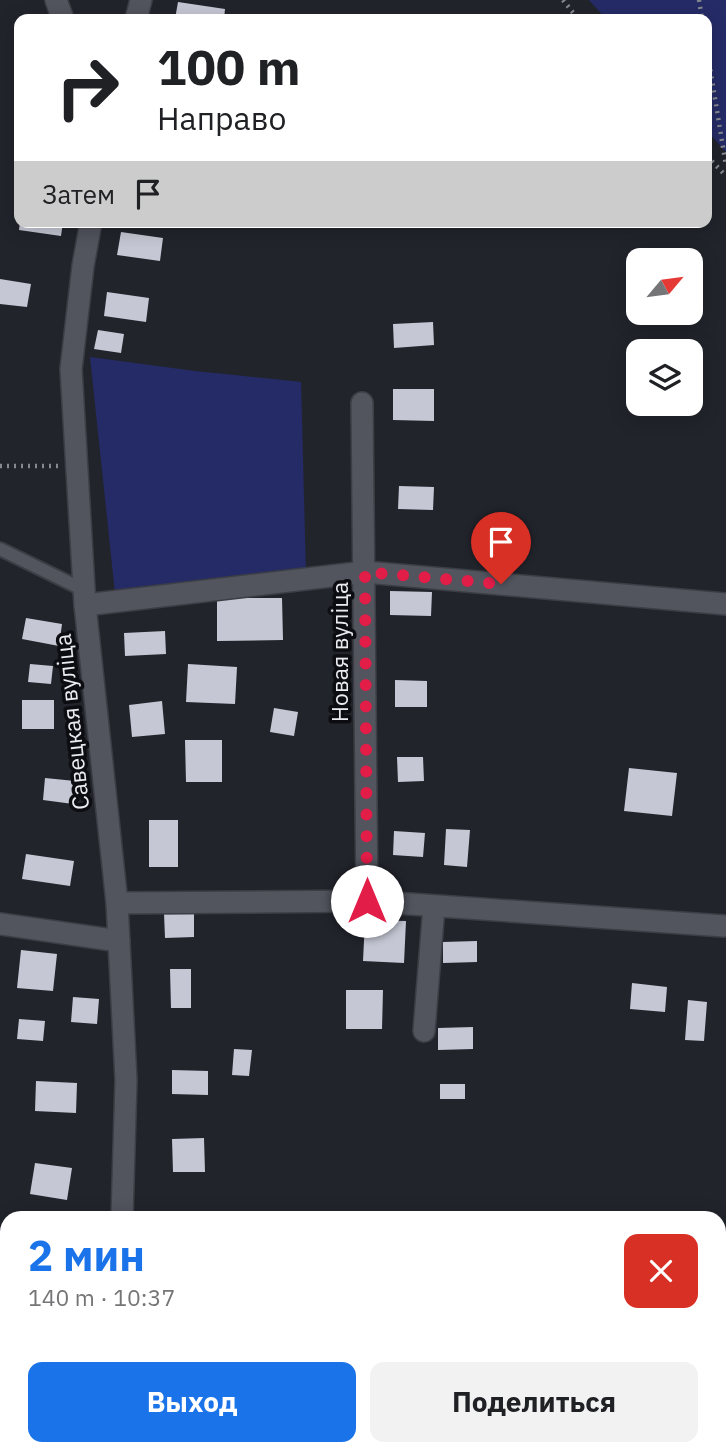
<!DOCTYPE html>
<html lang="ru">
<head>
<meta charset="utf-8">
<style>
  body { margin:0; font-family:"IBM Plex Sans",sans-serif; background:#f2f2f2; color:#202124; height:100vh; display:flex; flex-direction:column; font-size:26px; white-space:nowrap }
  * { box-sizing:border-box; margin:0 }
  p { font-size:23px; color:#757577 }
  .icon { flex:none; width:38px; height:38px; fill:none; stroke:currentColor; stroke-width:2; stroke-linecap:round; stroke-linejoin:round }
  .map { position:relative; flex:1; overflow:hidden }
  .details { position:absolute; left:0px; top:1211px; width:726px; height:245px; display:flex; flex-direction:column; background:#fff; border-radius:21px 21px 0 0; box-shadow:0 4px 18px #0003 }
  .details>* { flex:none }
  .hud { position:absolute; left:14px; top:14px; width:698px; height:214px; border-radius:14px; box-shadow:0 4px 18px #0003; background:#fff; color:#202124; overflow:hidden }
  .needle { width:46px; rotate:61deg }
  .fabs { position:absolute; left:626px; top:248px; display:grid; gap:14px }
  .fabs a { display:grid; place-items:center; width:77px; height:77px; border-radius:14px; background:#fff; box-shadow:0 4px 18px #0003; font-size:35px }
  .pin { position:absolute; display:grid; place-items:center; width:60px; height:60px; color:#fff; margin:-72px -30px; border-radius:50% 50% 50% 0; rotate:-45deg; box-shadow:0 0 7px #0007 }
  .pin .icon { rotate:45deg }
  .me { position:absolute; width:77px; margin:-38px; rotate:0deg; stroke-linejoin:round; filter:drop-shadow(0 0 5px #0008) }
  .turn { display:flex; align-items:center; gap:24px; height:147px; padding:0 28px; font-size:32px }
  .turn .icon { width:91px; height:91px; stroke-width:2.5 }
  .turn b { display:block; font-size:49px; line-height:60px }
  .then { display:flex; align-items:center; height:66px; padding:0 28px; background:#0003; gap:14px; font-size:26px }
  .round { display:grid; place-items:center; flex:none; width:74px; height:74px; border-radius:14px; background:#f2f2f2 }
  .head { display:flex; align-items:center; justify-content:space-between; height:119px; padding:0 28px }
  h1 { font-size:42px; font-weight:700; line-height:52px; color:#1a73e8 }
  .cta { display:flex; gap:14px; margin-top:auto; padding:14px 28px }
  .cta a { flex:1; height:80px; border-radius:14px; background:#1a73e8; color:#fff; font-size:28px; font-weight:700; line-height:80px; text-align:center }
  .cta a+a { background:#f2f2f2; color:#202124 }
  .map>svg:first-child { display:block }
  .green { fill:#252b67 }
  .building { fill:#c5c8d4 }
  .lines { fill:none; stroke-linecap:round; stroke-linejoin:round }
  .service-casing { stroke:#3c3e45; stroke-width:16 }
  .minor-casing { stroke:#3c3e45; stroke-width:24 }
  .secondary-casing { stroke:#3c3e45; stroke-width:24 }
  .path { stroke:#878990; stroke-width:4.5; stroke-dasharray:2 5; stroke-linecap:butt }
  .service { stroke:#52545e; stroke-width:12 }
  .minor { stroke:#52545e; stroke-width:21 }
  .secondary { stroke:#52545e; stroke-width:21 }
  .route { stroke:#e11d48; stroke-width:12; stroke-dasharray:0 21.6 }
  .labels { text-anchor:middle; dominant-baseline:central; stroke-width:7; stroke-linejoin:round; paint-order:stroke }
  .street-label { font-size:23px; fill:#eaebf1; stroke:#0c0d11 }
</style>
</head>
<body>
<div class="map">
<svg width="726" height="1456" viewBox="0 0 726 1456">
  <rect width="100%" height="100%" fill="#22242c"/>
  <path class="green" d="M589,0H726V152L707,131V19H606Z
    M90,357L195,371L301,382L306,574L115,593Z"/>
  <path class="building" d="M178,2L225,9L224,19H175Z
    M20,222H63L61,236L19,230Z
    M121,232L163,238L160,261L117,255Z
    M0,279L31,284L27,307L0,304Z
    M107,292L149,298L146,322L104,316Z
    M433,322L434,345L394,348L393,324Z
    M98,330L124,334L121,353L94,349Z
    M393,389H434V421L393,420Z
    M399,486L434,487L433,510L398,509Z
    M390,591L432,592L431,616L390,615Z
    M217,598H282L283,640L217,641Z
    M26,618L62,624L59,646L22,639Z
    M165,631L166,654L125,656L124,633Z
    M30,664L53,666L51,684L28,682Z
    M188,664L237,667L235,704L186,702Z
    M395,680L427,681V707H395Z
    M22,700H54V729H22Z
    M162,701L165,734L132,737L129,705Z
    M274,708L298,712L294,736L270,732Z
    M185,740H222V782H186Z
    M397,757H423L424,781L398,782Z
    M629,768L677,773L672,816L624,811Z
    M45,778L75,781L73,804L43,800Z
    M149,820H178V867H149Z
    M446,829L470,830L467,867L444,865Z
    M394,831L425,833L423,857L393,855Z
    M26,854L74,861L70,886L22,879Z
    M164,913H194V937L165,938Z
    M365,920L406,921L404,963L363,961Z
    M477,941V962L443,963V942Z
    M21,950L57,954L53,991L17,988Z
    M170,969H191V1008H171Z
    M632,983L667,987L665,1012L630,1009Z
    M346,990H383L382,1029H346Z
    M73,997L99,999L97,1024L71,1022Z
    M688,1000L707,1002L704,1041L685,1040Z
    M19,1019L45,1021L43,1041L17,1039Z
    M473,1027V1049L438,1050V1028Z
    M234,1049L252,1050L249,1076L232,1075Z
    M172,1070L208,1071V1095L172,1094Z
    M36,1081L77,1083L76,1113L35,1111Z
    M440,1084H465V1099H440Z
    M204,1138L205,1172H173L172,1139Z
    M35,1163L72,1168L67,1200L30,1194Z
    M165,1211H193V1218H164Z
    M591,1449H621L620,1456H591Z"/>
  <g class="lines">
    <defs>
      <path id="service" d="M0,549L84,590"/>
      <path id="minor" d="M56,0L63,19
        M362,403L367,901
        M85,605L365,572L726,604
        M117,903L367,901L724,926
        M0,924L119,941
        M424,1031L434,906
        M0,1323L7,1324"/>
      <path id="secondary" d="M136,19L141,0
        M91,222L83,266L71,369L85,605L117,903L126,1080L122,1218
        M125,1449V1456"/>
    </defs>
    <use href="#service" class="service-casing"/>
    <use href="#minor" class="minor-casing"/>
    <use href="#secondary" class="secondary-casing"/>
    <path class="path" d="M563,0L578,19
      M699,0L702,19
      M707,49L726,166
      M707,156L726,176
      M0,466H59
      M719,1372L726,1359
      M719,1413L726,1421"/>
    <use href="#service" class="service"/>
    <use href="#minor" class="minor"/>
    <use href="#secondary" class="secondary"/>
  </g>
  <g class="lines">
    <path class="route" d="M367,901L365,572L501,584"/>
  </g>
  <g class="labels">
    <g class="street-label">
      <text transform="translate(339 652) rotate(-90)">Новая вуліца</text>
      <text transform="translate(71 722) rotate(-96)">Савецкая вуліца</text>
    </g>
  </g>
</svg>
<div class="fabs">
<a><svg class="needle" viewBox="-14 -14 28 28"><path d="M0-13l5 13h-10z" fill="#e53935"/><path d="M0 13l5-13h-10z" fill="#757577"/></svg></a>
<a><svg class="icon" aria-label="layers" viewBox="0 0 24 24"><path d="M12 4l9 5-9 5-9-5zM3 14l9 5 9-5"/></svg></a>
</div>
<div class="pin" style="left:501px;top:584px;background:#d93025"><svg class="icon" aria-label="arrive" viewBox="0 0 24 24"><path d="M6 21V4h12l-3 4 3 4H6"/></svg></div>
<svg class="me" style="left:367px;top:901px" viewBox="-20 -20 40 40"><circle r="19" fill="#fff"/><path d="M0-13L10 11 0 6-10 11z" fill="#e11d48"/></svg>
<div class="hud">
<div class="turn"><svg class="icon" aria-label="right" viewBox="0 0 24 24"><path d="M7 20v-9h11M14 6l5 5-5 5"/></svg><div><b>100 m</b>Направо</div></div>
<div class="then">Затем<svg class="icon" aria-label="arrive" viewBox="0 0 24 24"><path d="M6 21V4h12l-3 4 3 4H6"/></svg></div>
</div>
<section class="details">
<div class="head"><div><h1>2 мин</h1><p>140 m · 10:37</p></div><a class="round" style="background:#d93025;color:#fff"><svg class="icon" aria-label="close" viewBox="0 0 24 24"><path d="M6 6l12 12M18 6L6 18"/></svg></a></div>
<div class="cta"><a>Выход</a><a>Поделиться</a></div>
</section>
</div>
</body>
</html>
